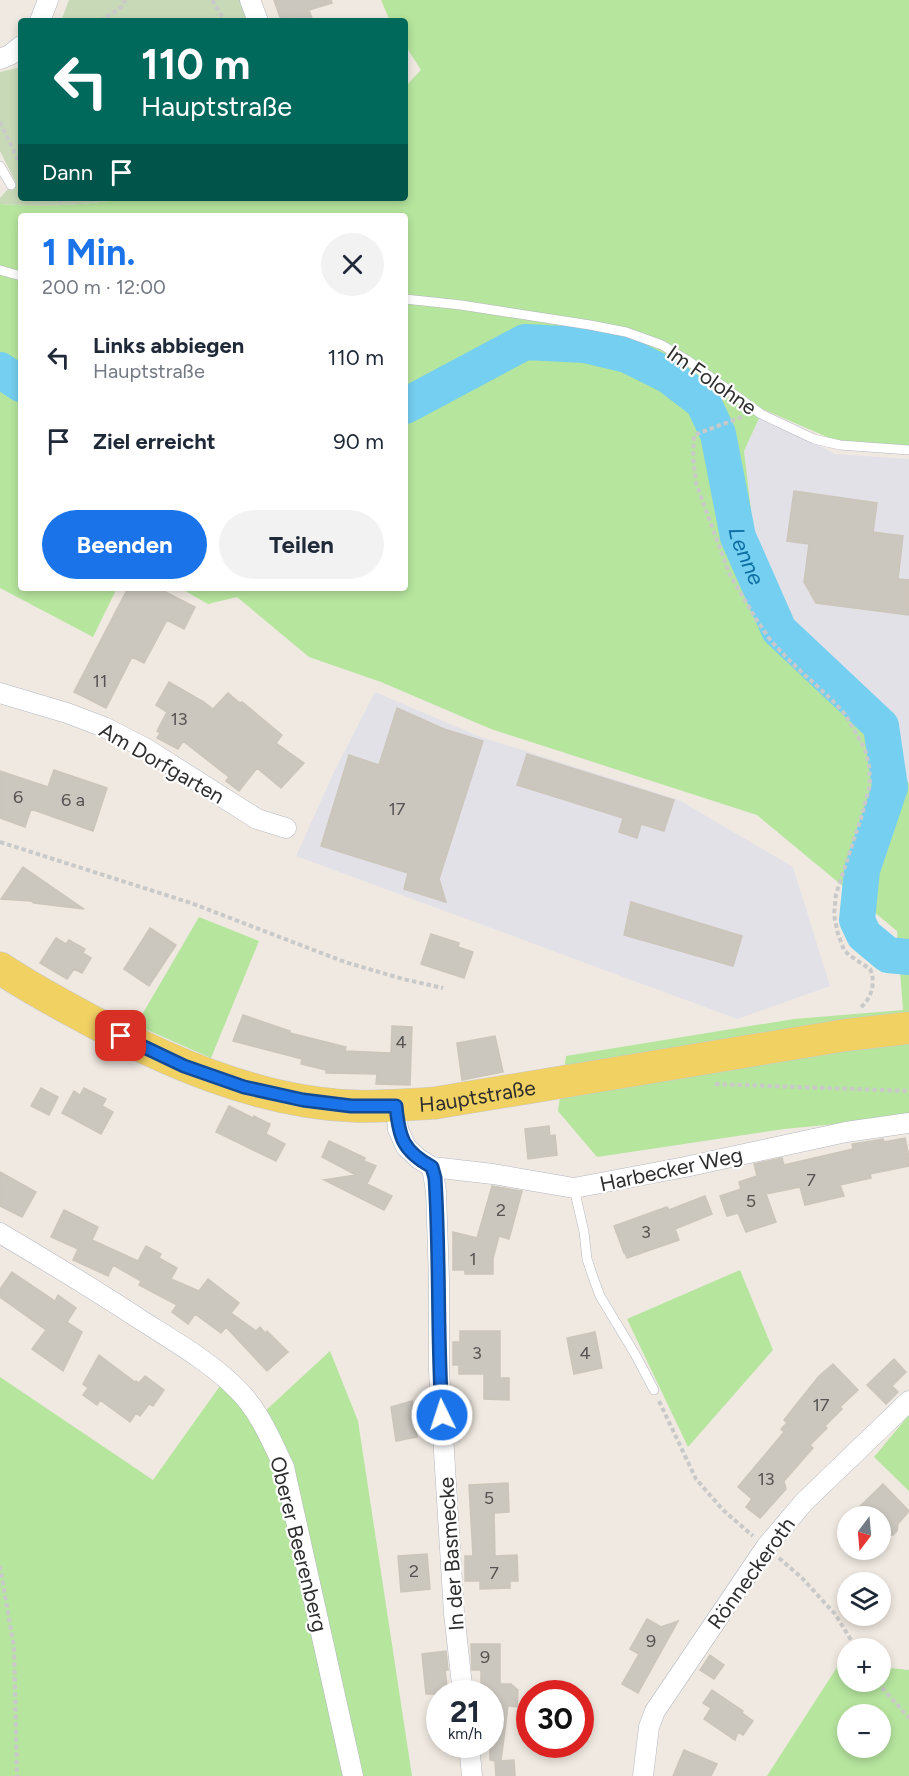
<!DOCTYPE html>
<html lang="de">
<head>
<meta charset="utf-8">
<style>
  body { margin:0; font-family:Figtree,sans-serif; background:#f2f2f3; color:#1f2937; height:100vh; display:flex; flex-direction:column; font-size:22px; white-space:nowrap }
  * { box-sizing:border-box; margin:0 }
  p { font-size:20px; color:#747a83 }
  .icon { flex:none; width:33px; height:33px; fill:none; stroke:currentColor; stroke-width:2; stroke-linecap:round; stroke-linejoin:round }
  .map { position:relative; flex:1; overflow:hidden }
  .sheet { position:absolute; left:18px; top:213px; width:390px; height:378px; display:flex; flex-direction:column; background:#fff; border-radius:6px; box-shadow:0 3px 9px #0003 }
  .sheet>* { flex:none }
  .hud { position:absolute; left:18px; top:18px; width:390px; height:183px; border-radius:6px; box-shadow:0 3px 9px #0003; background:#00695c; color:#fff; overflow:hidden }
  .needle { width:39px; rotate:196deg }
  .buttons { position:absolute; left:837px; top:1506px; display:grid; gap:12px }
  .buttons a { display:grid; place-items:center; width:54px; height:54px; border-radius:50%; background:#fff; box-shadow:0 3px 9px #0003; font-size:30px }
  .speed { position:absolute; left:426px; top:1680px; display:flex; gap:12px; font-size:30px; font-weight:700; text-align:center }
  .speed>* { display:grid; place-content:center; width:78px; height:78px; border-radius:50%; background:#fff; box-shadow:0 3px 9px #0003; line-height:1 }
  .speed small { font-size:15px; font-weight:400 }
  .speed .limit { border:9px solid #d22; background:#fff; color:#111 }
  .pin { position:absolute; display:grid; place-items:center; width:51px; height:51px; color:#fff; margin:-26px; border-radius:12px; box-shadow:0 3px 9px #0006 }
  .me { position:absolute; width:66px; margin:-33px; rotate:356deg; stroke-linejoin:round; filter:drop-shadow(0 0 4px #0008) }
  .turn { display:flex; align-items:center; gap:21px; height:126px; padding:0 24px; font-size:27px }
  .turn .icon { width:78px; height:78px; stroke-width:2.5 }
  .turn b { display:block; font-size:42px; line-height:51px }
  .then { display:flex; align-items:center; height:57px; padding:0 24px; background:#0003; gap:12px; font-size:22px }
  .round { display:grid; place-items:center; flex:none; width:63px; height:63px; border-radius:32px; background:#f2f2f3 }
  .summary { display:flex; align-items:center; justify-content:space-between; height:102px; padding:0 24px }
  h1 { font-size:36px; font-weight:700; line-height:45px; color:#1a73e8 }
  .action { display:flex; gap:12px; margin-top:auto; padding:12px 24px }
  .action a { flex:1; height:69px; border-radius:36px; background:#1a73e8; color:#fff; font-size:24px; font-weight:700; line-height:69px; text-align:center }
  .action a+a { background:#f2f2f3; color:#1f2937 }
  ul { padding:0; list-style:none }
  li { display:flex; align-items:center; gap:18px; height:84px; padding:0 24px }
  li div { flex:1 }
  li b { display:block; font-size:22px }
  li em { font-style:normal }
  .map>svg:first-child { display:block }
  .industrial { fill:#e3e1e8 }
  .green { fill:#b6e59e; fill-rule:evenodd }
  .cemetery { fill:#c8d9b8 }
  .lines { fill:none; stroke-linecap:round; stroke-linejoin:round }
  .river { stroke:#75cff0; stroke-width:36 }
  .building { fill:#cbc7bf; stroke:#cbc5ba; stroke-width:1.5 }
  .lane-casing { stroke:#b4b7c1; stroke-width:10 }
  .street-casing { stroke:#b4b7c1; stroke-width:21 }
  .primary-casing { stroke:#c9c9c9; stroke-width:33 }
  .path { stroke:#c9c9c9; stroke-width:4; stroke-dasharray:4.5 3; stroke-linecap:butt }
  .lane { stroke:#fff; stroke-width:9 }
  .street { stroke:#fff; stroke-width:20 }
  .primary { stroke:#f2d163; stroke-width:32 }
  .route-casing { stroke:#114b97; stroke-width:15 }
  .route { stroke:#1a73e8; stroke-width:10 }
  .labels { text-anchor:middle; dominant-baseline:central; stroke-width:4.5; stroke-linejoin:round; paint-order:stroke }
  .number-label { font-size:18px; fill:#555452 }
  .street-label { font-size:21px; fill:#2e2e2e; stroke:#fff }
  .water-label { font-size:22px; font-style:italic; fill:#0d6fa3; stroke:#fff }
</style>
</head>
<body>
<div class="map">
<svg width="909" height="1776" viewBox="0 0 909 1776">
  <rect width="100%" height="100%" fill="#efe9e1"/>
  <path class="industrial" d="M761,414L835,454L909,459V783L765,628L744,451Z
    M375,692L478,736L679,800L793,867L830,986L737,1019L296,856L334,772Z"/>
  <path class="green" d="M381,0H909V448L834,440L707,385L761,414L744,451L765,628L909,783V1117L784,1129L597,1157L558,1111L566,1056L794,1019L903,1010L897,931L757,815L491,729L381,682L309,657L237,597L208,604L180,588H405V216H21V588H117L93,637L0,588V204C42,207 84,206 126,198H405V87L421,70L405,45V21H390Z
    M199,917L259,941L211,1058L136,1025Z
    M740,1270L773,1350L688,1447L627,1319Z
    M330,1351L358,1421L412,1776H0V1377L153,1480L222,1383L262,1414Z
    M909,1415V1491L874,1457Z
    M841,1661L847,1662L848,1682H880L881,1667L909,1670V1776H767ZM880,1714V1748H848V1714Z"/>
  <path class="cemetery" d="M69,0H242L250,21H61Z
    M21,67V198H126C84,206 42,207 0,204V198L15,181L0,151V72Z"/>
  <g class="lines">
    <g class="river">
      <path d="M0,370L21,384"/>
      <path id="s1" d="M405,406L525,342L585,345L627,355L669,376L703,402L718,434L738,537L779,630L881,726L890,787L862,870L857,920L864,935L888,955L909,957"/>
    </g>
  </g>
  <path class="building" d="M274,0H331L332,3L309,10L313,21H293L292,16L281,20Z
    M794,491L877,503L873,532L903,536L898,579L909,580V615L816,603L804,582L809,544L787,541Z
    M128,588H158L195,607L184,629L167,620L144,663L132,657L106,708L74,692Z
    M169,682L204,702L213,709L228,693L240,703L242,702L282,735L276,743L304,763L281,788L257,768L239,791L226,781L229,777L183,741L178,749L157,738L160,733L157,731L167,712L156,705Z
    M397,708L444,729L483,741L439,879L446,902L404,889L408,873L321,846L349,755L379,765Z
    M527,754L674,800L664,831L641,824L637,838L619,832L623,818L517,785Z
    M54,770L107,788L93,831L31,809L25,827L0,818V771L48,787Z
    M23,867L84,909L34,903L31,901L1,899Z
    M631,902L742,936L733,966L624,935Z
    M150,928L176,945L149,986L124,969Z
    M431,934L459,943L458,947L473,952L464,978L421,964Z
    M56,938L66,944L69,940L85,949L83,953L91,958L82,973L74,969L67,979L40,963Z
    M243,1015L290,1031V1033L346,1047L345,1051L391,1053L392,1026L412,1027L410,1085L376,1084L377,1074L326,1073V1070L301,1064L302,1059L233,1041Z
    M495,1036L503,1072L462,1080L457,1043Z
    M41,1088L58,1097L49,1115L31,1106Z
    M84,1088L106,1099L102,1106L113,1112L101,1134L62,1113L74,1091L80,1095Z
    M229,1106L253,1118L254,1116L270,1124L266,1134L285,1144L276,1161L216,1132Z
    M549,1126L550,1136L555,1135L557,1155L528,1159L525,1129Z
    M905,1138L909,1157V1166L870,1174L871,1178L840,1185L844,1196L805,1205L800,1187L766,1194L776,1222L746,1232L738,1213L727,1216L720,1196L741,1189L739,1182L757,1176L754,1164L782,1158L784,1165L853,1149L852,1144L883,1139L884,1142Z
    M329,1141L365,1158L364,1161L376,1166L367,1184L392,1196L384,1210L324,1180L356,1175L322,1157Z
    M0,1172L36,1192L22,1217L0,1206Z
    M492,1186L522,1191L509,1239L499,1236L493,1258V1274H465V1270H453V1232L477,1238Z
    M705,1196L712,1214L675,1229L679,1240L627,1258L625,1253H624L614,1226L667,1207L669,1210Z
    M64,1210L98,1227L92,1240L138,1261L146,1246L161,1254L159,1258L177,1268L171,1279L199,1291L208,1279L239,1303L231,1313L256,1331L260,1327L265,1333L267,1331L288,1352L267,1371L226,1327L221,1333L195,1314L188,1324L172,1312L177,1305L139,1285L141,1281L113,1265L108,1276L73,1260L78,1249L51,1237Z
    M12,1272L55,1301L58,1295L76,1308L67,1322L82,1332L63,1371L32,1349L46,1330L0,1297V1289Z
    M460,1331H500V1378H509V1400L484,1399V1374H459V1365H453V1342H460Z
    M595,1332L602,1368L574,1374L567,1338Z
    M99,1355L135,1382L136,1381L139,1383L145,1376L164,1390L153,1406L149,1404L140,1416L136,1413L130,1422L100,1400L97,1405L83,1395L88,1388L83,1384Z
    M894,1359L906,1372L892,1386L898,1392L886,1404L867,1385Z
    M833,1364L858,1390L840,1407L842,1409L825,1426L827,1428L810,1445L813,1448L784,1481L786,1489L760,1518L746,1507L752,1499L738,1487L784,1432L781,1429L787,1423L784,1420L819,1376Z
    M412,1401L417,1437L396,1441L391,1407Z
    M508,1483L509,1512L494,1513L495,1556L517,1555L518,1581H510V1588L480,1589V1581H465V1556H473L469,1485Z
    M883,1484L909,1511L898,1524L897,1531L893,1535H880V1516H850Z
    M427,1554L430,1589L401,1592L398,1556Z
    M647,1619L661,1627L678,1621L638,1693L622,1684L639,1654L630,1649Z
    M471,1644H500V1684H511L518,1690L517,1707L508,1706L501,1761L514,1760L515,1776H496L495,1761L490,1760V1694H481V1670H472Z
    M446,1651L448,1670H445L448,1694H426L422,1654Z
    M710,1655L724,1665L714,1679L700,1670Z
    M712,1690L743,1711L742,1713L753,1721L743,1735L738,1732L735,1740L704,1719L711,1708L703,1703Z
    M684,1750L717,1764L711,1776H673Z"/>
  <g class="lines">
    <defs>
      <path id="lane" d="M0,166L11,185
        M0,270L21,276
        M405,299L461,305L590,325L626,332L662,345L687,360L761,414L814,439L840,445L909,450
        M574,1188L584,1232L587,1259L593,1277L600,1296L635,1354L654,1390"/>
      <path id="street" d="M250,0L258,21
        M40,21L48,0
        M0,59L10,55L21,46
        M0,693L67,713L104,727L145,748L257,819L286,828
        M396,1106L398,1129L406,1147L419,1159L432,1167L493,1174L574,1188L685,1167L846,1132L909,1123
        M432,1167L436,1191L439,1280V1371L454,1613L463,1694
        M0,1233C49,1262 97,1291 144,1322C174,1341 213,1364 237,1389C259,1410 271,1440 284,1467L353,1776
        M469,1744L472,1776
        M643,1776L649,1727L655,1711L766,1547L804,1502L909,1401"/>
      <g id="primary">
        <path id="s2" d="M0,968C24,984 49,998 75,1012C158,1058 255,1102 353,1106C380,1107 407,1105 435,1103L846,1035L909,1028"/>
      </g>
    </defs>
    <use href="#lane" class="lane-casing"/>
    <use href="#street" class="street-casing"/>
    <use href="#primary" class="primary-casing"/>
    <path class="path" d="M212,0L225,21
      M100,21L123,6L125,0
      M0,122L21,166
      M36,198L61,200L83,198
      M742,417L694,435L693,457L696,483L729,573L756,619L771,641L792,663L831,699L845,714L865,749L869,766L870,785L862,815L836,894L834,915L838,934L844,950L849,955L870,969C876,981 872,998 861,1007
      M0,842L191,903L345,962L403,979L443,988
      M715,1084L909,1091
      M659,1401L696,1479L723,1510L753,1536
      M779,1558L802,1578L835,1614L856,1648
      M0,1566L14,1648L17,1776
      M877,1682L909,1718"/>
    <use href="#lane" class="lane"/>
    <use href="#street" class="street"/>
    <use href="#primary" class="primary"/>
  </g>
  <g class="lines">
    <defs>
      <path id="route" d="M121,1036L184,1066L244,1087L303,1100L351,1106H396C399,1138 403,1151 432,1167L435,1178C440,1257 437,1336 442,1415"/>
    </defs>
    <use href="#route" class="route-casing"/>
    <use href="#route" class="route"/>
  </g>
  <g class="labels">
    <g class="number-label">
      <text x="100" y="681">11</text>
      <text x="179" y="719">13</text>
      <text x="18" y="797">6</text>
      <text x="73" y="800">6 a</text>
      <text x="397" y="809">17</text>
      <text x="401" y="1042">4</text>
      <text x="811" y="1180">7</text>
      <text x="751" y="1201">5</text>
      <text x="501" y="1210">2</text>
      <text x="646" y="1232">3</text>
      <text x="473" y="1259">1</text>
      <text x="477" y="1353">3</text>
      <text x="585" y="1353">4</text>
      <text x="821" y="1405">17</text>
      <text x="766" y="1479">13</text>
      <text x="489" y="1498">5</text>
      <text x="414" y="1571">2</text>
      <text x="494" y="1573">7</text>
      <text x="651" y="1641">9</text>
      <text x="485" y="1657">9</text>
    </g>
    <g class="street-label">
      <text transform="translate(712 380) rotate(35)">Im Folohne</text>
      <text transform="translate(162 763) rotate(30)">Am Dorfgarten</text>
      <text stroke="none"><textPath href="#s2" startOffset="508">Hauptstraße</textPath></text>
      <text transform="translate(671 1169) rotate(-12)">Harbecker Weg</text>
      <text transform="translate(299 1544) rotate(76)">Oberer Beerenberg</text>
      <text transform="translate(451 1554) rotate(-94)">In der Basmecke</text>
      <text transform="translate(751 1573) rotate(-54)">Rönneckeroth</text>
    </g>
    <g class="water-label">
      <text stroke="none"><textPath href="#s1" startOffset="490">Lenne</textPath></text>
    </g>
  </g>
</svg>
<div class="buttons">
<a><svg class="needle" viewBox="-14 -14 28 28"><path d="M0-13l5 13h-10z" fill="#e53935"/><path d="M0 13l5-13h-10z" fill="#747a83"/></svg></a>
<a><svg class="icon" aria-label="layers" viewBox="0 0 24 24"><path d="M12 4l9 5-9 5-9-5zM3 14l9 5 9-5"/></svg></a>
<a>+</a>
<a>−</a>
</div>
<div class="speed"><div>21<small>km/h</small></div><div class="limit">30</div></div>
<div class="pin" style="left:121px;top:1036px;background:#d93025"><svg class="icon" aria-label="arrive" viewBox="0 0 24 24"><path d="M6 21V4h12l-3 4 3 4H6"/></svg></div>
<svg class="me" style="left:442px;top:1415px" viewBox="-20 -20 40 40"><circle r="17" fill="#1a73e8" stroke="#fff" stroke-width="3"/><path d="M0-11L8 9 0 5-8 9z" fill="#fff"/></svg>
<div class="hud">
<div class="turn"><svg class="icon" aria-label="left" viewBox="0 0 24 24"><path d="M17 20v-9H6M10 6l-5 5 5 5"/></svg><div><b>110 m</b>Hauptstraße</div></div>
<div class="then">Dann<svg class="icon" aria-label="arrive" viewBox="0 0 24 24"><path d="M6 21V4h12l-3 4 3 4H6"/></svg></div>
</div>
<section class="sheet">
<div class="summary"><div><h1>1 Min.</h1><p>200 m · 12:00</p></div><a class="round"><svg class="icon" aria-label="close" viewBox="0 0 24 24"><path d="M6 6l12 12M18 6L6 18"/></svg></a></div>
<ul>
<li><svg class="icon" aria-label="left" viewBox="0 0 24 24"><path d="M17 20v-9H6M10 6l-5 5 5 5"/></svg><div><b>Links abbiegen</b><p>Hauptstraße</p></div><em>110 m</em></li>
<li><svg class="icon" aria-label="arrive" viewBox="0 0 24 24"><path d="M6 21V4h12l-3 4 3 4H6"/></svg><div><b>Ziel erreicht</b></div><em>90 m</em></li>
</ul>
<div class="action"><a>Beenden</a><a>Teilen</a></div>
</section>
</div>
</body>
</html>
